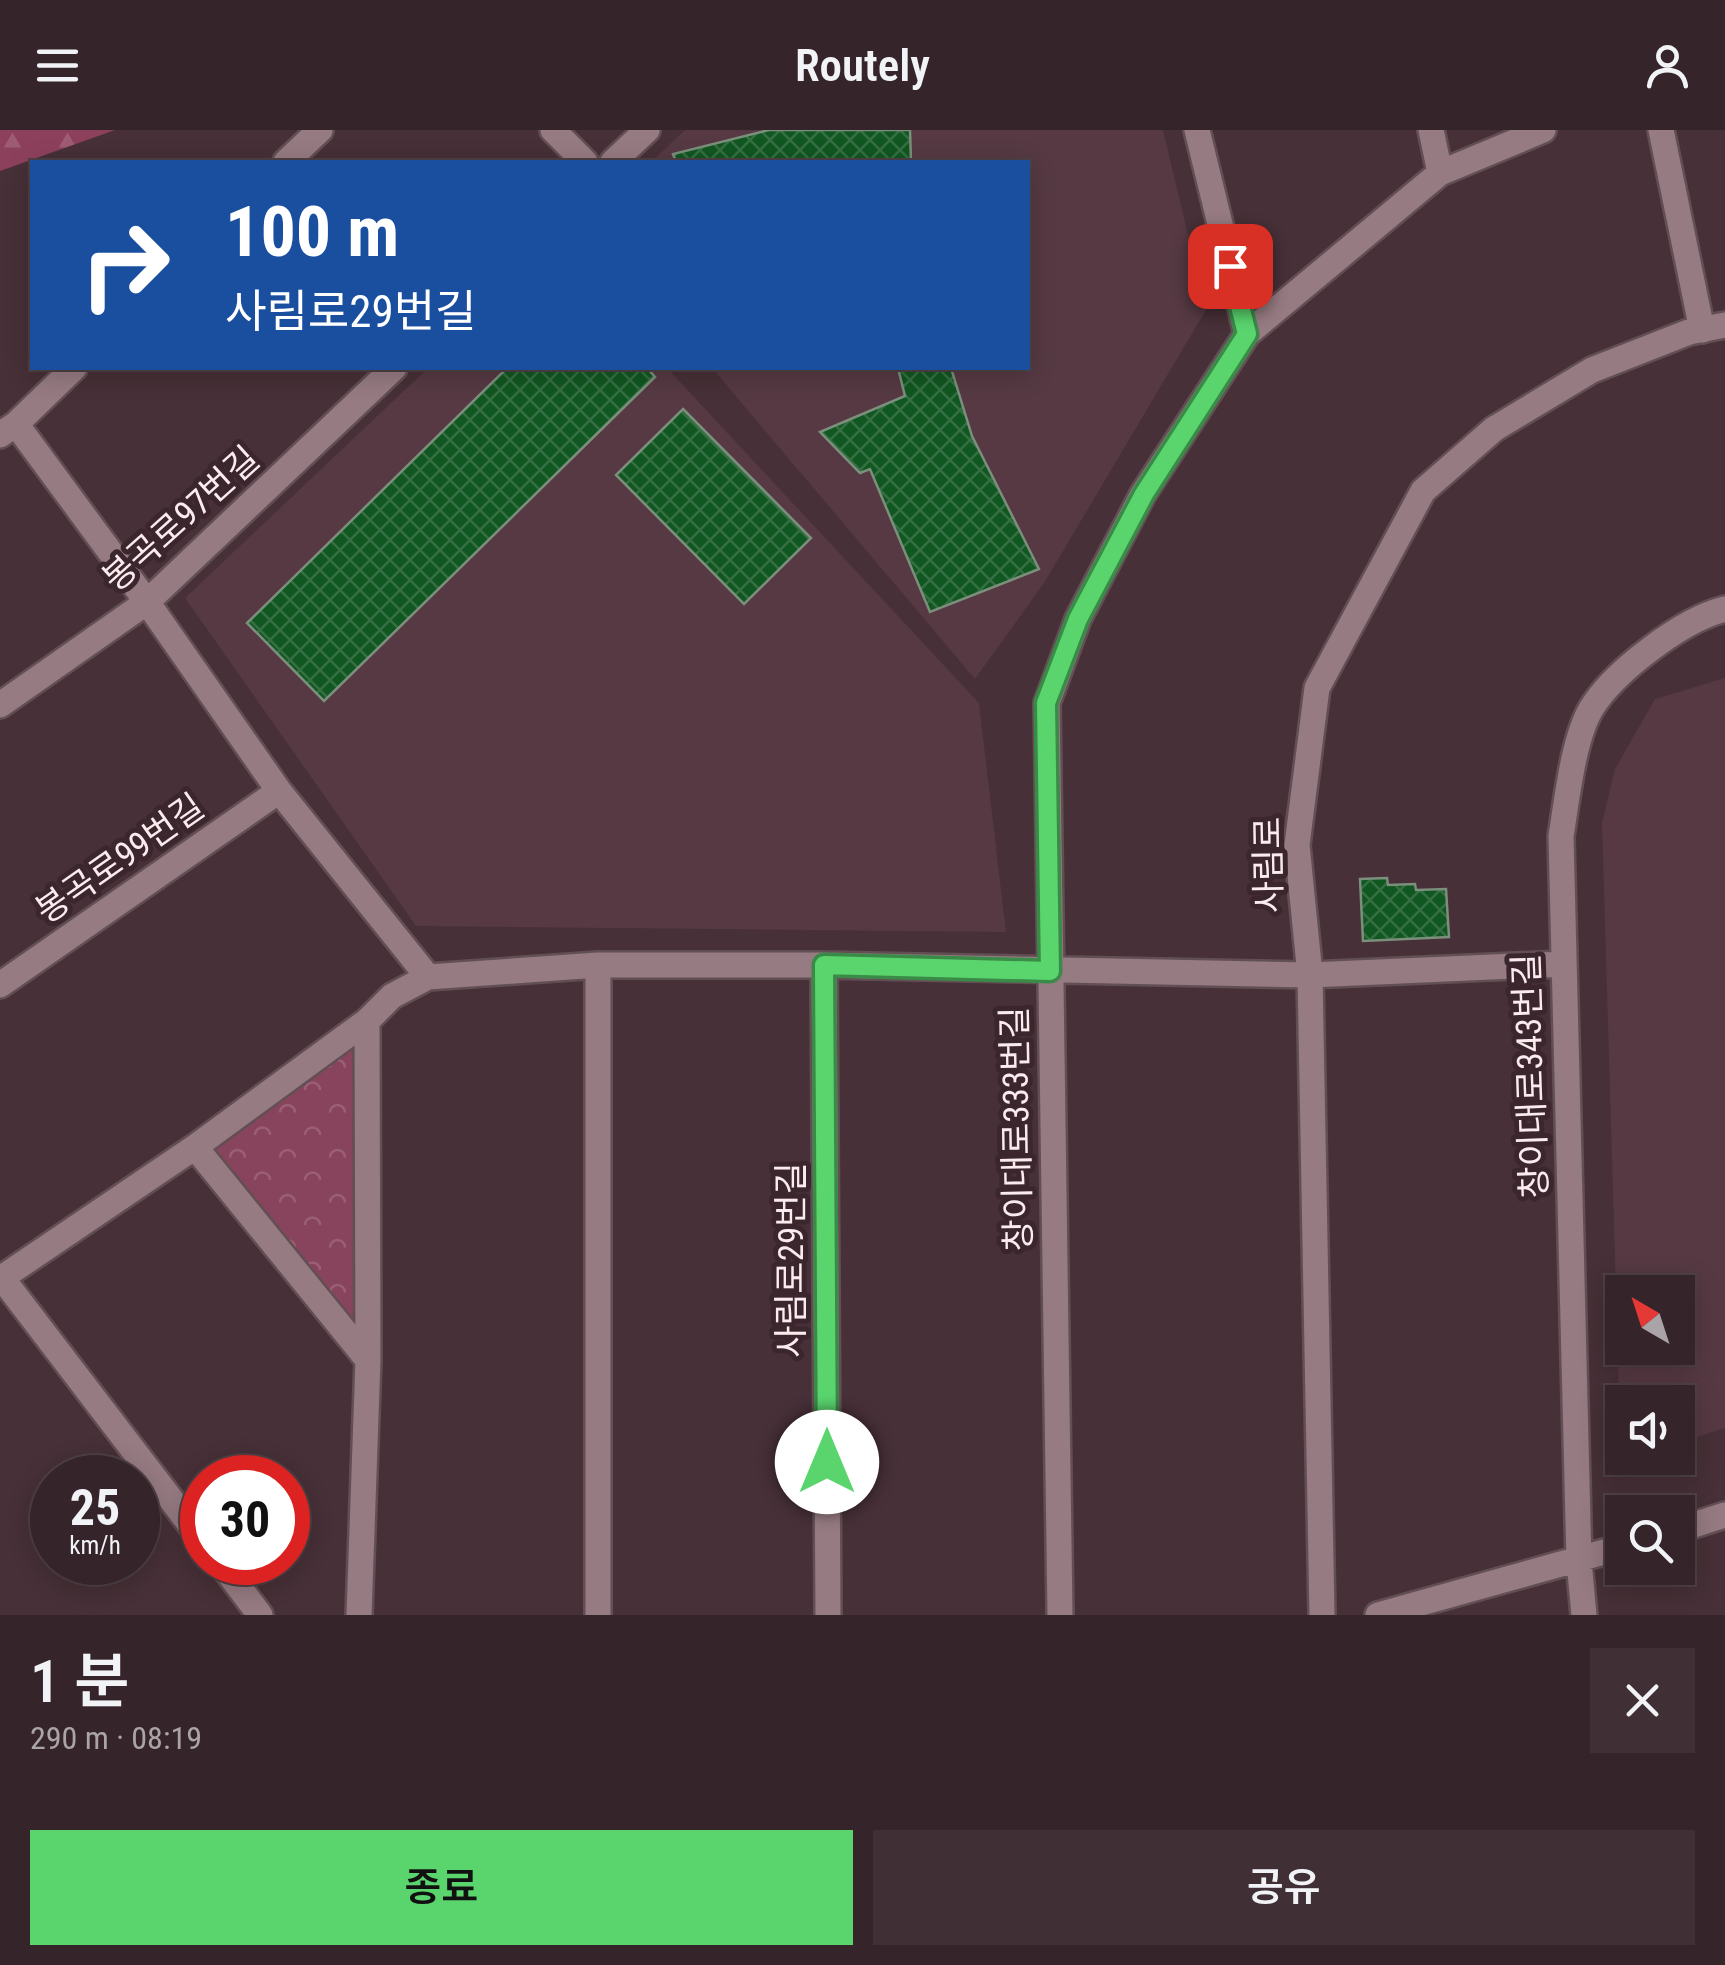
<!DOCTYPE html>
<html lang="ko">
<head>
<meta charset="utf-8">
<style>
  body { margin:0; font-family:"Roboto Condensed","Noto Sans KR",sans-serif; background:#403035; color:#f1f3f6; height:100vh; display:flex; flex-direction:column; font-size:38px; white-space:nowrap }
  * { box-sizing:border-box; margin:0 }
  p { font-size:32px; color:#aaa4a8 }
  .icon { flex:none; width:55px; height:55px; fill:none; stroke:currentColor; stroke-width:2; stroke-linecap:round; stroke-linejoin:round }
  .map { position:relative; height:1485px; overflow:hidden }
  .drawer { display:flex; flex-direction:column; background:#352429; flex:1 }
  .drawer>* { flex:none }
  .banner { position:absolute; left:30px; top:30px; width:1000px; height:210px; border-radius:0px; box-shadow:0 5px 25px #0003,0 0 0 2px #4f4146; background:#1a4fa0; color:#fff; overflow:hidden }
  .needle { width:65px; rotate:321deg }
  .buttons { position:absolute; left:1605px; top:1145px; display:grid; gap:20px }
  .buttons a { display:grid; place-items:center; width:90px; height:90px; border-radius:0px; background:#352429; box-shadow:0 5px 25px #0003,0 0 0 2px #4f4146; font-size:50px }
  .speed { position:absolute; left:30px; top:1325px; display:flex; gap:20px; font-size:50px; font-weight:700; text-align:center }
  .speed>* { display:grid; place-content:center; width:130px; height:130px; border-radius:50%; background:#352429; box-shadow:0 5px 25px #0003,0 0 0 2px #4f4146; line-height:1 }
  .speed small { font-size:25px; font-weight:400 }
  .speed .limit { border:15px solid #d22; background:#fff; color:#111 }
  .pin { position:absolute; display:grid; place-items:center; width:85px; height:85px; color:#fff; margin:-42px; border-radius:20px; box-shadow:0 5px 15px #0006 }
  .me { position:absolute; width:110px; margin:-55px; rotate:0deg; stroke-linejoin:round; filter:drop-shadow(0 0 8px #0008) }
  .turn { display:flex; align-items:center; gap:35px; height:210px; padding:0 30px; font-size:45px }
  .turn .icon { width:130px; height:130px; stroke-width:2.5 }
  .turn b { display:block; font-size:70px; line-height:85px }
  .round { display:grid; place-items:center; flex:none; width:105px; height:105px; border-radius:0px; background:#403035 }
  .headline { display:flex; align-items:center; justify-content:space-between; height:170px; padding:0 30px }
  h1 { font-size:60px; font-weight:600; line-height:75px }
  .button { display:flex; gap:20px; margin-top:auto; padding:20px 30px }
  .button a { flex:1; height:115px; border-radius:0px; background:#5ad56e; color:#111; font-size:40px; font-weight:600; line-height:115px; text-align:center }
  .button a+a { background:#403035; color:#f1f3f6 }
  header { display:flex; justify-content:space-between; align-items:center; height:130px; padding:0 30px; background:#352429; font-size:45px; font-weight:600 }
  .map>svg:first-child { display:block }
  .built { fill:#563943; fill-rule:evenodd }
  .forest { fill:url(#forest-firs) }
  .park { fill:url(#park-crowns) }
  .building { fill:url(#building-cross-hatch); stroke:#7b8f7c; stroke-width:2.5 }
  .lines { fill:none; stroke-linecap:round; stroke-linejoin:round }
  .street-casing { stroke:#624f54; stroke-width:30 }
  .secondary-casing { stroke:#624f54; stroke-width:30 }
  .street { stroke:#967b82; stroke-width:25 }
  .secondary { stroke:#967b82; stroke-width:25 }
  .route-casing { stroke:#3a8a48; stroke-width:25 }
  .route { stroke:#5ad56e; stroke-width:18 }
  .labels { text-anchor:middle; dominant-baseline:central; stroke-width:10; stroke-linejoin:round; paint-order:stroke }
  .street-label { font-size:35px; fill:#faebef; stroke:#3c262d }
</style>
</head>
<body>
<header><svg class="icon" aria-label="menu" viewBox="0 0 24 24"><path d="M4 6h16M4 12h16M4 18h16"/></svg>Routely<svg class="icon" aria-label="person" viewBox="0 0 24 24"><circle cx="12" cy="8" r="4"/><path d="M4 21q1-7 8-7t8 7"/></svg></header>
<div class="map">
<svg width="1725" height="1485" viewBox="0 0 1725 1485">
  <defs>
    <pattern id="forest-firs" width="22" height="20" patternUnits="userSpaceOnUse" patternTransform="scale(2.5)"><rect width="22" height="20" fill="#8d405c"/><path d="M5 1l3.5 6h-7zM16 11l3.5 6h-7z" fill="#9e5c74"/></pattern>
    <pattern id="park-crowns" width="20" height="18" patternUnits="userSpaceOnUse" patternTransform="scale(2.5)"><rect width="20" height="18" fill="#88445c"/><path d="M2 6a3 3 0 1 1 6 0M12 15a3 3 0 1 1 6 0" fill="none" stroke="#9a5f74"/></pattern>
    <pattern id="building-cross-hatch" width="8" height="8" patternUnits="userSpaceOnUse" patternTransform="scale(2.5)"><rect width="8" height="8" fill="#115721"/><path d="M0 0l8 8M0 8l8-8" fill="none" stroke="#356f42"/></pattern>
  </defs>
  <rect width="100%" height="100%" fill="#473037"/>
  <path class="built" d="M685,0H1163L1206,180L1044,453L975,549L712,238H1028V32H651Z
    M428,238H667L979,573L1006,802L416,796L185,468Z
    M1725,548V1298L1678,1313V1272H1622V1328H1631L1621,1331L1602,693L1615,639L1655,569ZM1622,1162H1678V1218H1622Z"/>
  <path class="forest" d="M0,0H115L0,41Z"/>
  <path class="park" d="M353,912L358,1201L204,1018Z"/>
  <path class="building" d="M769,0H910L911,32H676L673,24Z
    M507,238H647L655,247L324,571L247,493Z
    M898,238H951L972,306L1039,439L930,482L870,339L860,343L820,302L905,266Z
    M683,279L811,408L744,474L616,345Z
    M1387,748L1388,755L1415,754L1416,760L1446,759L1449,807L1363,811L1360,749Z"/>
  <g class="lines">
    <defs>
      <path id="street" d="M553,0L585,32
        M1197,0L1247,204
        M1431,0L1440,43
        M1661,0L1702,200
        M286,32L320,0
        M613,32L647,0
        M16,294L147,472L279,661L428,847
        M0,305L16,294L74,238
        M0,575L147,472L394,238
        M824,835L828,1485
        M0,855L279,661
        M195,1017L368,1230
        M2,1148L202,1410
        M0,1149L195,1017L367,891L392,866L428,847L598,835H824L1310,845L1563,834
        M1678,1400L1725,1385
        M220,1432L260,1485
        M359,1485L368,1230L367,891
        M598,1485V835
        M1060,1485L1047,573L1078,489L1143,364L1247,204L1440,43L1543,0
        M1378,1485L1622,1417
        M1584,1485L1579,1431L1561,706C1567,670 1573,610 1591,579C1613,542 1683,489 1725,479"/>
      <path id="secondary" d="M1322,1485L1310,845L1297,715L1317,558L1423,361L1494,299L1592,240L1689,202L1725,195"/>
    </defs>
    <use href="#street" class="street-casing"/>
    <use href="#secondary" class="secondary-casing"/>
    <use href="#street" class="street"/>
    <use href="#secondary" class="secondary"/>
  </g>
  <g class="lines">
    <defs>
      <path id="route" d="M827,1332L824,835L1050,841L1046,573L1078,489L1144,364L1247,204L1230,136"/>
    </defs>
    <use href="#route" class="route-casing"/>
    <use href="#route" class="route"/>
  </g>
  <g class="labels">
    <g class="street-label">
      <text transform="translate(181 389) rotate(-42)">봉곡로97번길</text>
      <text transform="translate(120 729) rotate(-35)">봉곡로99번길</text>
      <text transform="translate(1269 735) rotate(-91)">사림로</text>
      <text transform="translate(1531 946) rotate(-92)">창이대로343번길</text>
      <text transform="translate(1017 999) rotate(-91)">창이대로333번길</text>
      <text transform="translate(791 1130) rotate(-90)">사림로29번길</text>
    </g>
  </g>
</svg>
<div class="buttons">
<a><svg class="needle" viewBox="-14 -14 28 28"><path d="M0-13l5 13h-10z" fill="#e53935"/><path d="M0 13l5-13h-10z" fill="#aaa4a8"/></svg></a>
<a><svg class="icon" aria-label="sound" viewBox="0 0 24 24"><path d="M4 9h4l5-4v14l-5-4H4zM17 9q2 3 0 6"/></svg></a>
<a><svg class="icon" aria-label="search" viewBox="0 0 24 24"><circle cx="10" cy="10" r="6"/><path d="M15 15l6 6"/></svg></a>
</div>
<div class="speed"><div>25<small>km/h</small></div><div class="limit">30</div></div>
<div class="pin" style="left:1230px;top:136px;background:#d93025"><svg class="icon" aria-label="arrive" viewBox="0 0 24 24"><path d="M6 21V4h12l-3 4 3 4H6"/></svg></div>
<svg class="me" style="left:827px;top:1332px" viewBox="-20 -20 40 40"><circle r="19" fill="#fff"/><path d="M0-13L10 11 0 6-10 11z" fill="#5ad56e"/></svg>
<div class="banner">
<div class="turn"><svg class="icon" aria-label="right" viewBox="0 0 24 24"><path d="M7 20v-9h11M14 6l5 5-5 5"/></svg><div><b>100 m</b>사림로29번길</div></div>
</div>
</div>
<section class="drawer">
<div class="headline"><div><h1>1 분</h1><p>290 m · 08:19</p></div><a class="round"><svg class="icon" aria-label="close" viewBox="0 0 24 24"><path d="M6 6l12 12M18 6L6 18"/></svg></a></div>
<div class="button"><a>종료</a><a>공유</a></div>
</section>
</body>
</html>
